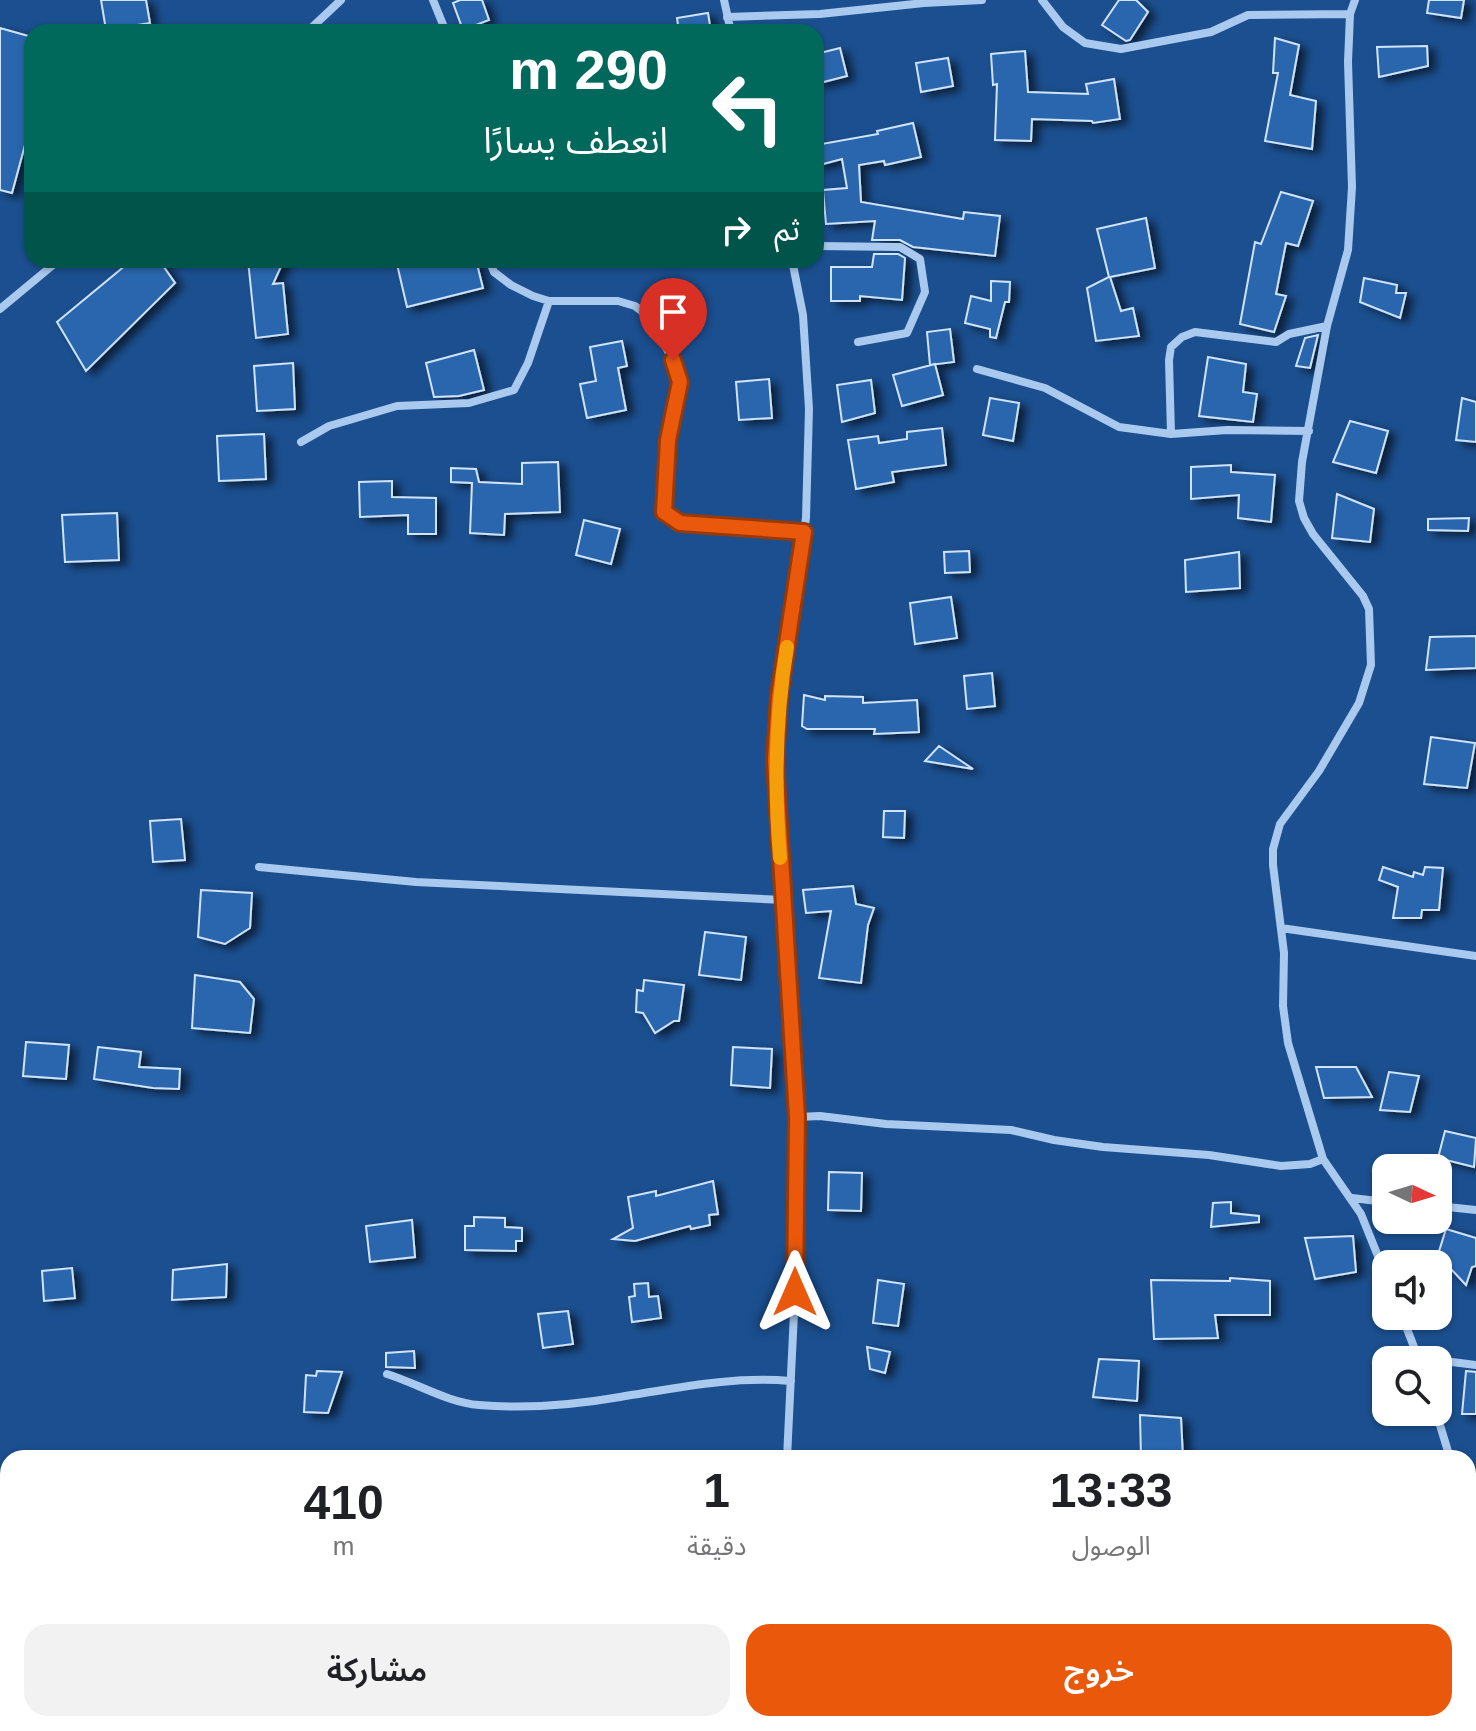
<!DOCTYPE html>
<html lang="ar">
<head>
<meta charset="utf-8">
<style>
  body { margin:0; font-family:Arial,"Noto Sans Arabic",sans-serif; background:#f2f2f2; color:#202124; direction:rtl; height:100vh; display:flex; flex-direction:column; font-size:30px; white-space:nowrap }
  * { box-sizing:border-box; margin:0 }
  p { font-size:26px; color:#757577 }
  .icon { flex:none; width:44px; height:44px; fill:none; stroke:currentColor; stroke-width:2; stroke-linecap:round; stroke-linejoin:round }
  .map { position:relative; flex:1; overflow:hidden; direction:ltr }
  .drawer { position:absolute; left:0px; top:1450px; width:1476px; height:282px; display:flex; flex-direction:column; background:#fff; border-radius:24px 24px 0 0; box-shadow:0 2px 6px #0004; direction:rtl }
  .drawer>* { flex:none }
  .banner { position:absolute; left:24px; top:24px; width:800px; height:244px; border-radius:24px; box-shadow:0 2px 6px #0004; direction:rtl; background:#00695c; color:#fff; overflow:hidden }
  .needle { width:52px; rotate:94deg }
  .controls { position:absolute; left:1372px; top:1154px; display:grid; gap:16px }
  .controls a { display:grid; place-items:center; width:80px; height:80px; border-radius:16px; background:#fff; box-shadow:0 2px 6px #0004; font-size:40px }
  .pin { position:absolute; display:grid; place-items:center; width:68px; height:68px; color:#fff; margin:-82px -34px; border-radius:50% 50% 50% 0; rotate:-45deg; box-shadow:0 0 8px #0007 }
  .pin .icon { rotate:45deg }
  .me { position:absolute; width:88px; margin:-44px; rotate:0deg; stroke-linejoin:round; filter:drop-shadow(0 0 6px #0008) }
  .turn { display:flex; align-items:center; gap:28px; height:168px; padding:0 24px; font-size:36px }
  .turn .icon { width:104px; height:104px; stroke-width:2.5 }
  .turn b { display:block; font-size:56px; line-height:68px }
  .then { display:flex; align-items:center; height:76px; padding:0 24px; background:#0003; gap:16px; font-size:30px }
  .eta { display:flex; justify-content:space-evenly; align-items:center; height:136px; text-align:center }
  .eta b { font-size:48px; font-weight:600; line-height:56px }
  .button { display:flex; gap:16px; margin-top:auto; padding:16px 24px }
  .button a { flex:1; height:92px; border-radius:24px; background:#ea580c; color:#fff; font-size:32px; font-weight:600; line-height:92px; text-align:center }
  .button a+a { background:#f2f2f2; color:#202124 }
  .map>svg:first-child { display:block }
  .building { fill:#2a66ad; stroke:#cfe3fa; stroke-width:2; filter:url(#shadow) }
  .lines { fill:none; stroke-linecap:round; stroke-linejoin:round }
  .street { stroke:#a9c9ee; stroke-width:8 }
  .route-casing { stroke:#983908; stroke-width:20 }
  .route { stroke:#ea580c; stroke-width:14 }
  .slow { stroke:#f59e0b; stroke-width:14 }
</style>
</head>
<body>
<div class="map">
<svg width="1476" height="1731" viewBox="0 0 1476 1731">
  <defs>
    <filter id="shadow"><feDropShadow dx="7" dy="4" stdDeviation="4" flood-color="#0009"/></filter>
  </defs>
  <rect width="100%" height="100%" fill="#1b4f8f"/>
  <path class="building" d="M101,0H146L150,23L106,30Z
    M460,0H482L489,20L463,30L453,3Z
    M1119,0H1136L1148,12L1130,40L1126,41L1102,25Z
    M1429,0H1464L1461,18L1427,13Z
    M708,13L711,32H679L677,18Z
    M0,28L32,37V119L12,193L0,190Z
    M1275,38L1299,45L1290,95L1316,101L1312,149L1265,141L1278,73H1273Z
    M1427,46L1428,66L1379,77L1377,47Z
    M840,48L847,76L816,84V54Z
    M1025,51L1028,92L1088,94L1086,84L1114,79L1120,119L1093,123L1092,121L1032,119L1031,141L995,140L997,84L993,85L991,54Z
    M948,58L953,86L921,92L916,63Z
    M913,123L921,157L885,165L884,161L859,165L861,202L963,219L964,212L1000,216L995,256L913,247L900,240H872L875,221L826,224L823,190L847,188L842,159L816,166V145L878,134L877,131Z
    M1281,192L1313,201L1298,246L1286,243L1276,294L1286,296L1274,332L1240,324L1255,242L1261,244Z
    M1146,218L1155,268L1110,277L1121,311L1133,308L1139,336L1096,341L1087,288L1109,277L1097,229Z
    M874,254H898L905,258L902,300L860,296V301H831V267H872Z
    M132,260H159L175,283L86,371L57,322Z
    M248,260H284L273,284L283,283L288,334L256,338Z
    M396,260H476L483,288L407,307Z
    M1364,278L1397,285L1396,293H1406L1400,318L1360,302Z
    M991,281L1010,282L1009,302H1005L996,338L990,337V329L965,323L971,296L991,301Z
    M950,329L954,362L930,365L927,332Z
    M1318,335L1310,368L1296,366L1305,338Z
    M622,341L627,366L618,368L626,410L587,418L580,384L596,381L590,347Z
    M474,350L484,390L459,396L434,397L426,363Z
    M1208,357L1246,364L1243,392L1257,394L1253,422L1199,416Z
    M293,363L295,409L257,411L254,366Z
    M935,364L943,395L902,406L893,375Z
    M769,379L772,418L739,420L736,382Z
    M871,380L875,413L842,422L837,385Z
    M990,398L1019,403L1013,441L983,435Z
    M1462,398L1476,402V442L1456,440Z
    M1350,421L1388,431L1376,473L1333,462Z
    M942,428L946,465L892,472L894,482L856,489L848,440L878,436L879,443L907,439V432Z
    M264,434L266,479L219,481L217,436Z
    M558,462L560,512L505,514L504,535L470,533L472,483L451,482V468L476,469L479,482L522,484V463Z
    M1231,465V472L1275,475L1271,522L1238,518L1239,495L1191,499V467Z
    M392,481V497L436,498V534H408V515L360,517L359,482Z
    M1337,494L1374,509L1370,542L1332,538Z
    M117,513L119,560L65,562L62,515Z
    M1469,518L1468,531L1428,530V519Z
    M584,520L620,529L611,564L576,555Z
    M969,551L970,572L945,573L944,552Z
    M1239,552L1240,588L1186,592L1185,560Z
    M951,597L957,638L915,644L910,603Z
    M1476,636V668L1426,670L1430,637Z
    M992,673L995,706L967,709L964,676Z
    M804,695L825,700V696L863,697V703L917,700L919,732L874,734L875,729H807L802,726Z
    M1431,737L1475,743L1467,788L1424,784Z
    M939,746L973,769L925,761Z
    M884,811H905L904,838L883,837Z
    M181,819L185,860L153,862L150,821Z
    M1383,867L1413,877L1414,872L1423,875L1425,867L1443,868L1439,910H1422L1421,918H1393L1398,887L1379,880Z
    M853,886L856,904L874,908L868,925L861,983L819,978L831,911L806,913L803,890Z
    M201,890L252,893L250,928L225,944L198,937Z
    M705,932L746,937L741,980L699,975Z
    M195,975L240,982L254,999L250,1033L192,1028Z
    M644,980L684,985L679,1021H674L655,1033L643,1013L636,1012L637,990L643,991Z
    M26,1042L69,1045L66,1079L23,1076Z
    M98,1047L141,1052L139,1067L180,1069L179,1089L153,1088L94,1079Z
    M733,1047L772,1049L770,1088L731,1085Z
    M1316,1067H1356L1372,1097L1324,1098Z
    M1389,1072L1419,1076L1410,1112L1380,1110Z
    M1445,1131L1476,1138L1474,1167L1438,1158Z
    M829,1172L862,1173L861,1211L828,1210Z
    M713,1181L718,1214L709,1215L710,1225L691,1229L690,1226L635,1241L613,1239L633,1228L628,1197L656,1191V1196Z
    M1231,1202V1213L1259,1216V1222L1211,1227L1213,1203Z
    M474,1217L505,1218V1227L522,1228V1241H516V1251L465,1250V1226H474Z
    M412,1220L415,1257L370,1262L366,1226Z
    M1446,1229L1476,1238V1266L1472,1267L1466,1285L1452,1270L1435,1264Z
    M1353,1236L1356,1272L1315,1279L1305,1238Z
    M227,1264L226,1297L172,1300L173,1270Z
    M72,1268L75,1298L44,1301L42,1271Z
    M1230,1278L1270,1281V1315H1215L1218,1338L1154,1339L1151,1280L1230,1281Z
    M878,1280L904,1284L898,1326L873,1323Z
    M648,1283L649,1297L658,1296L661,1318L632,1322L629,1297L635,1296L634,1284Z
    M568,1311L573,1344L543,1348L538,1314Z
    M867,1347L890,1352L885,1373L870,1369Z
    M414,1351L415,1368L386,1367V1353Z
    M1099,1359L1139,1361L1137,1401L1093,1397Z
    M317,1371L342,1372L328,1413L304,1412L306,1375L316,1376Z
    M1466,1371L1476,1372V1414H1462Z
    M1140,1415L1181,1418L1183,1458H1141Z"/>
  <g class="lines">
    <path class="street" d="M433,0L446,32
      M724,0L731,32
      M1042,0L1063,27L1085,43L1121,49L1211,32L1248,15L1350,14
      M1355,0L1350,14L1348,62L1352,187L1348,250L1327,326L1302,462L1299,501L1304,518L1313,534L1363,596L1369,609L1371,665L1359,703L1319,771L1280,824L1273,849V865L1284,953L1283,1006L1288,1043L1323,1159L1361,1214L1386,1276
      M727,17L820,14L924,3L982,0
      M307,32L341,0
      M816,246L900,247L920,259L925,292L907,333L858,342
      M489,260L494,272L511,285L533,296L549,301H618L635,306L648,316L673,360L680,382L668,440L664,512L680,523L804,532
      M0,309L59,260
      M977,369L1045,388L1119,427L1171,434L1227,430L1309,431
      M1171,434L1169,360L1171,347L1182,337L1195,332L1276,342L1289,334L1327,326
      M301,442L329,426L397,406L469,403L514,390L528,363L549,301
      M259,867L416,882L783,900
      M1281,928L1476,956
      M797,1117L820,1116L886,1124L1011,1130L1054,1140L1103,1147L1209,1155L1281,1166L1310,1164L1323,1159
      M1352,1198L1386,1202
      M1438,1206L1476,1210
      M1402,1316L1419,1360
      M1438,1365L1452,1362L1476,1365
      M387,1374C416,1383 449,1403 479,1405C526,1409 574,1405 620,1397C677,1388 732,1376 791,1381
      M1436,1412L1450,1458
      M787,1458L795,1292L797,1117L775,760L779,696L806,518L809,409L803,315L792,260
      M1468,1512L1476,1520
      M0,1536L8,1537
      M778,1731L779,1724"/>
  </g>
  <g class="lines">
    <defs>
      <path id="route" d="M673,360L680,382L668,440L664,512L680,523L804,532L779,696L775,760L797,1117L795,1292"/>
    </defs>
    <use href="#route" class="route-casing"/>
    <use href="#route" class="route"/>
    <path class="slow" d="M780,858C774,786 775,718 787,647"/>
  </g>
</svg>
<div class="controls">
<a><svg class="needle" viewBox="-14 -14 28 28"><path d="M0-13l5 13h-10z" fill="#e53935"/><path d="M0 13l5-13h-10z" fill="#757577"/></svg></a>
<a><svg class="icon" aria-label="sound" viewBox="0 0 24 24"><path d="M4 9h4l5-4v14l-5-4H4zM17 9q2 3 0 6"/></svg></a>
<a><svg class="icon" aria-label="search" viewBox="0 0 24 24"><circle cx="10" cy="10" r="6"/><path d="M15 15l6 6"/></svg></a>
</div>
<div class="pin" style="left:673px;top:360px;background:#d93025"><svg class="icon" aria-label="arrive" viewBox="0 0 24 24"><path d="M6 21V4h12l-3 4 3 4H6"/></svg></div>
<svg class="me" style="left:795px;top:1292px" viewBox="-20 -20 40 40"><path d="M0-17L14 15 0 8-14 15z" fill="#ea580c" stroke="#fff" stroke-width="4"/></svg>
<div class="banner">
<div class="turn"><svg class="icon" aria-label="left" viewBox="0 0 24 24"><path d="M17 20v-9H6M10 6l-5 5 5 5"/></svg><div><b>290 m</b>انعطف يسارًا</div></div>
<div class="then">ثم<svg class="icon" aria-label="right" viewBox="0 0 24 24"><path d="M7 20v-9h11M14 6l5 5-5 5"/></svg></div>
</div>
<section class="drawer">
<div class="eta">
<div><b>13:33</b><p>الوصول</p></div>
<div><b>1</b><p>دقيقة</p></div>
<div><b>410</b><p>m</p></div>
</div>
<div class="button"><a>خروج</a><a>مشاركة</a></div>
</section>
</div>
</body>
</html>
